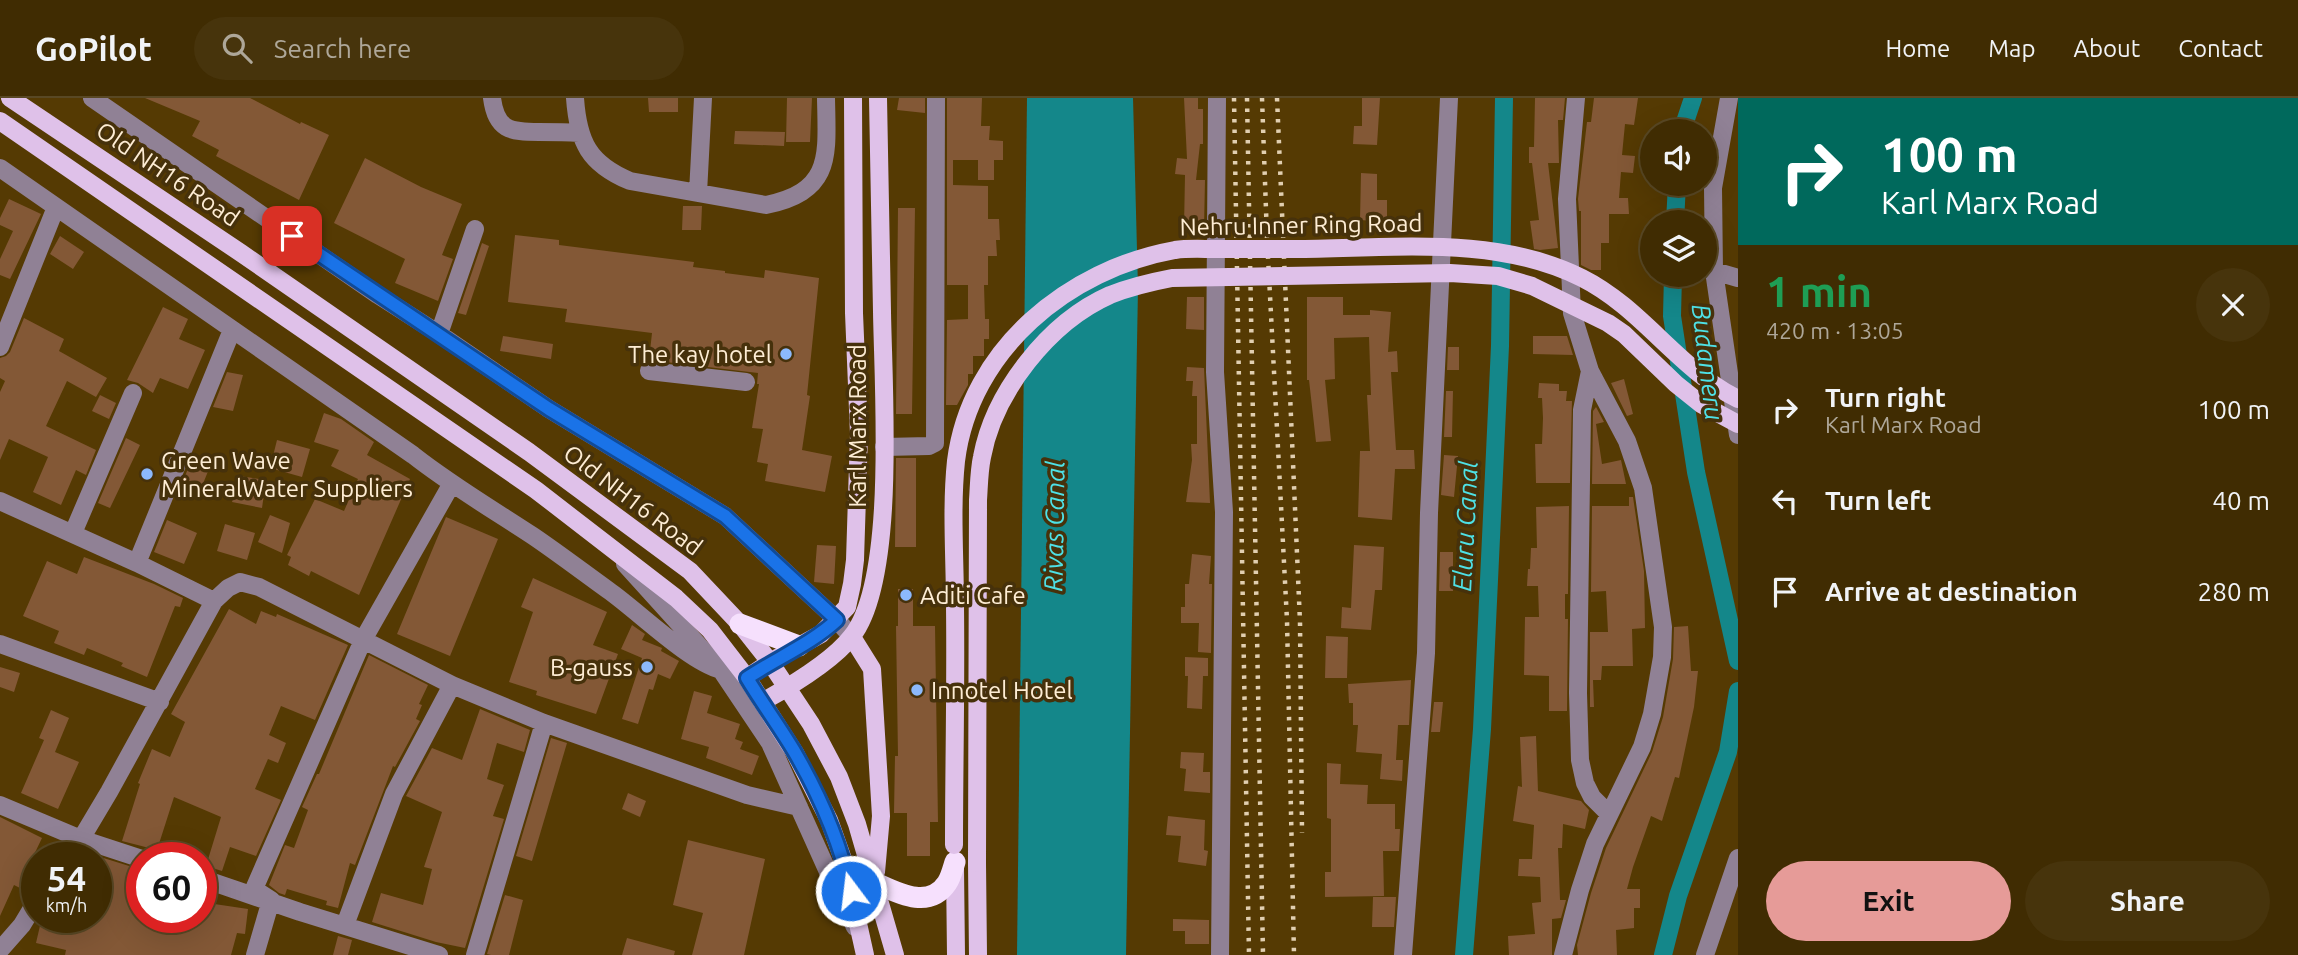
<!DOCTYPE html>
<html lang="en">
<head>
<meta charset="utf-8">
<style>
  body { margin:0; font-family:Ubuntu,sans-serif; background:#47340c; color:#f1f3f6; height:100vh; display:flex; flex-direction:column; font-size:26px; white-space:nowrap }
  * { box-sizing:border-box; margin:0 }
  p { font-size:23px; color:#aea799 }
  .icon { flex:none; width:38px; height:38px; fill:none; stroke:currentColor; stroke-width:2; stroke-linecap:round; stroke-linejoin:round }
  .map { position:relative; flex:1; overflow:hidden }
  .side { display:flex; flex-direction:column; background:#402c02; width:560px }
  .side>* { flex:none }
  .top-card { background:#00695c; color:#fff; overflow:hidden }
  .fabs { position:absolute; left:1640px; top:21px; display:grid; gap:14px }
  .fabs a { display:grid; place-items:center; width:77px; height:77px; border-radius:50%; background:#402c02; box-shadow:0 7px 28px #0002,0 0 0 2px #594824; font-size:35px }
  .speed { position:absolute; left:21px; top:744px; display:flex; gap:14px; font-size:35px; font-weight:700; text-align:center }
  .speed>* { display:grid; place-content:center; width:91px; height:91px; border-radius:50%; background:#402c02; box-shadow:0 7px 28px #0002,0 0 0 2px #594824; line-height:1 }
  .speed small { font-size:18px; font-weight:400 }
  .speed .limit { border:10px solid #d22; background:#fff; color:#111 }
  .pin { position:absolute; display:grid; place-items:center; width:60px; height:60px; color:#fff; margin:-30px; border-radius:14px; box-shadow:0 4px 10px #0006 }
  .me { position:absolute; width:77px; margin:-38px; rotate:345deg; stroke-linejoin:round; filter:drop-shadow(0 0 5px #0008) }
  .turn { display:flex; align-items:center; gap:24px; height:147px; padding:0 28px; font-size:32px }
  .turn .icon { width:91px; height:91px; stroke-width:2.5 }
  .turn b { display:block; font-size:49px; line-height:60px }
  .round { display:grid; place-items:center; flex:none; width:74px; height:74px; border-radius:37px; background:#47340c }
  .head { display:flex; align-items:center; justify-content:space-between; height:119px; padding:0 28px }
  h1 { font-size:42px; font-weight:600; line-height:52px; color:#1e9e55 }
  .cta { display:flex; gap:14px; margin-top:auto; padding:14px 28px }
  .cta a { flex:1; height:80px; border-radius:42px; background:#e69b98; color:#111; font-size:28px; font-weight:600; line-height:80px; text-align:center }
  .cta a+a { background:#47340c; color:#f1f3f6 }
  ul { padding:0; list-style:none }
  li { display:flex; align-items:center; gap:21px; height:91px; padding:0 28px }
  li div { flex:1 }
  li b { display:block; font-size:26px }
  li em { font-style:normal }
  header { display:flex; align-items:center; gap:42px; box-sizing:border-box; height:98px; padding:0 35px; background:#402c02; border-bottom:2px solid #594824 }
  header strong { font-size:33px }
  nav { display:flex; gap:38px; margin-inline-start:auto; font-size:24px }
  .search { width:490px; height:63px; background:#47340c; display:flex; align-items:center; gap:18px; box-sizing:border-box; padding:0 24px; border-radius:38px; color:#aea799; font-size:26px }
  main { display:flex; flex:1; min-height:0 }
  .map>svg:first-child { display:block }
  .water { fill:#14878a }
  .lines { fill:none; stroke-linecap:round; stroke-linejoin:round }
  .canal { stroke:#14878a; stroke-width:18 }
  .building { fill:#835836 }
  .minor { stroke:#908195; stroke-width:18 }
  .major { stroke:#dfc1e9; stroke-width:18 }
  .highway { stroke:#f6e0fd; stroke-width:21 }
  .rail { stroke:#e1cfb1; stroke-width:4.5; stroke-dasharray:3.5 7; stroke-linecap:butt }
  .major-bridge { stroke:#dfc1e9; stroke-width:18 }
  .route-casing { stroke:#114b97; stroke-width:18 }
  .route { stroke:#1a73e8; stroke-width:12 }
  .poi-dot { fill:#8cb9fc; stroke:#46310b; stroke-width:2.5 }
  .labels { text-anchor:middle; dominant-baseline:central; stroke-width:7; stroke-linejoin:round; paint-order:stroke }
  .street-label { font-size:24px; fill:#feedd4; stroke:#46310b }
  .poi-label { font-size:24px; fill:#feedd4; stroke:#46310b; text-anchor:start }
  .water-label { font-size:26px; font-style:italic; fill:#4ee1e6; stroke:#46310b }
</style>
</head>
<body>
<header>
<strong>GoPilot</strong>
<div class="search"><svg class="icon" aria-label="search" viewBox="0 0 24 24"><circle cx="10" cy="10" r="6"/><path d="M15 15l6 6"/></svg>Search here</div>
<nav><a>Home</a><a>Map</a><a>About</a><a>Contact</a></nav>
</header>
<main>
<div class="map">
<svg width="1738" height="857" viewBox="0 0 1738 857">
  <rect width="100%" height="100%" fill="#553a03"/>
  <path class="water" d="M1027,0H1133L1138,190L1126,857H1017Z"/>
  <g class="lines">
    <path class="canal" d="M1682,33L1693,0
      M1675,124L1677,86
      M1673,177L1672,218L1696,374L1738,563
      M1464,857L1482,631L1500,248L1504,0
      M1663,857L1678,798L1728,654L1738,593"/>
  </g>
  <path class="building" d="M145,0H250L300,26L301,24L329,37L299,102L216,58L219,52L192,38L200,23Z
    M648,0H678V14H649Z
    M787,0H812L810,44H786Z
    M899,0H925V15L897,12Z
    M947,0H982L981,28H990L989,42L1003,43V62H994V82H978V62H953V87L988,88V121H999L1000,142H996L997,158H988V187H984L985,221H989V241H984V258H973V276H968V287L957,307H946L947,222L968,221V187H947Z
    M1184,0H1198V11H1203V46H1200L1196,82H1205L1204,130L1184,129L1185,77L1175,76L1177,60L1187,61Z
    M1362,0H1380L1377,47L1353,46L1354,28H1362Z
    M1535,0H1565L1563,22H1558L1559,65H1548L1558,150L1540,152L1534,151L1530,123L1539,122L1532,65H1529V49H1534Z
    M1594,0H1638L1634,27L1625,26L1622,57L1635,58L1633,75L1621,74L1619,100H1628L1629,116H1609V145H1601V172H1591L1581,167V113H1579L1578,101L1587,24H1591Z
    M735,33L785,34L784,48L734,46Z
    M365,60L421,89L462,106L442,157L453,161L438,203L395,185L405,161L334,125Z
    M1361,75L1377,76V102H1387V124L1360,122Z
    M9,101L41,116L10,181L0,177V161L13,133L0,127V120Z
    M683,108H702L701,132H682Z
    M898,110H915L912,316H896Z
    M515,137L559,142V147L694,164L693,169L725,173V175L764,180L765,172L819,180L807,297L810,298L802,352L832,358L825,394L765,383L768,366L757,364L763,331L752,330L759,286H757L758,275L649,262L652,235L565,224L567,211L508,204Z
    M60,138L84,154L73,171L50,156Z
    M482,145L489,148L466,217L458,215Z
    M1187,199H1204V232L1186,231Z
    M1307,199H1343V217H1370V212L1391,214L1388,254L1397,253L1398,274H1391L1396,352H1414L1415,371H1395L1392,422L1358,419L1360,353H1370L1367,297H1371L1369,239L1334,240L1335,281L1325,282L1331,343L1316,344L1309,282H1307Z
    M163,209L188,221L179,241L205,252L188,291L160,280L153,295L138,285L127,282Z
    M24,220L64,241L59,253L107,280L96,299L67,283L46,328L96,352L86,377L76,372L61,407L33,394L48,359L9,341L0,362V294L5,283L0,280V260L6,258L10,254Z
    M503,238L553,246L551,261L500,253Z
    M1533,238H1567L1573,257L1533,256Z
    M1448,249H1459V272H1447Z
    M1187,269L1204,270L1210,405L1186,404L1192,362L1191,346H1197V298H1192L1193,283H1186Z
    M227,274L243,277L233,313L213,309Z
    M1624,281L1633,316L1627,318L1611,285Z
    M1539,285L1559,286V293H1567L1566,303H1572L1570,385H1536L1535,346H1542L1543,320L1542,300H1538Z
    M1446,293H1453L1452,339H1444Z
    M100,297L116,305L109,321L92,313Z
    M1596,309L1604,324L1596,326L1602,366L1621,362L1626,386H1592L1593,313Z
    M324,315L341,321L374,344L367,357L410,381L359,497L311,473L309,478L288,467L291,459L287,457L315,401L344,413L358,381L331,368L339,352L314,344Z
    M126,340L140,347L110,410L98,405Z
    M277,342L310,351L302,379L270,370Z
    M1444,357L1458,358L1454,399L1441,397Z
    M193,359L211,366L200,393L182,385Z
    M896,360H916V449H895Z
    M240,378L266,382L262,410L232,404Z
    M1629,399H1633L1644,473L1645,530L1632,531L1633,568H1602L1601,582H1593L1594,609H1590V534H1608L1606,493L1591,494L1592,408H1629Z
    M1569,408L1568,496H1565V521H1568L1567,613H1549V578L1524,577L1525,519H1539L1538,488H1527L1528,471H1530L1531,450H1537L1536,409Z
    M270,417L290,425L282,455L258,444Z
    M446,419L498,441L450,558L397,536Z
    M167,422L197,435L184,466L154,454Z
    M225,426L255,435L247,462L217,453Z
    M817,447L836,448L834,486L814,484Z
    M1354,447L1384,449L1382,492H1375L1371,532L1341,530L1342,509L1351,510Z
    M1440,454H1453V493H1439Z
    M1192,456L1211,458L1209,486H1212L1211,555L1198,554L1199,525H1181V509H1185V486H1189Z
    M84,459L154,486L183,500L180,509L175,508L147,579L121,568L123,565L87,550L84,557L54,545L59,533L23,518L47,463L77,476Z
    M533,480L607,514L593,547L618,556L596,616L536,597L537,593L509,584L533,514L521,509Z
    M898,491H913V528H935L938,724H930V758H907V715H894L895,658H898L896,528H898Z
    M229,511L256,526L261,513L276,519L277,516L348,547L315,622L281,608L269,637L286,645L278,665L268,661L255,691L281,702L256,758L230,749L222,773L206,768L221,719L174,699L157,752L122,743L140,686L138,685L152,651L170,659L185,624L171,616Z
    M632,527L645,536L642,542L662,550L661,553L679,563L670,581L658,576L653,592L649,591L638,626L622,621L642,560L621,551Z
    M1688,528L1691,573H1698L1694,609L1679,680L1675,679L1662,723L1651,718L1633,769L1627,791H1640V810H1634V830L1616,832L1617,857H1578L1577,847L1591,795L1606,750L1652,654L1663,619L1673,561L1674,529Z
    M1326,538L1348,539L1347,580H1325Z
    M369,557L428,587L419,606L422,607L416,621L420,623L395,669L393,668L355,767L350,765L338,810L326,807L327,803L287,791L285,797L279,795L269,787L285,747L294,750L308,712L302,709L317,676H319Z
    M1185,559L1208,560V578H1203L1202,611L1187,610L1188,578H1185Z
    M0,569L20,575L14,594L0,589Z
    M1411,582L1409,627H1398L1396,662H1403L1402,683L1380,681L1382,656L1356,654L1358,627H1353V605H1349L1348,586Z
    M694,593L712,598L707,615L740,626L735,641L743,644L740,651L759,658L752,677L706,660L709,649L681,641Z
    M1434,604H1443L1440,634H1431Z
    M480,611L530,632L524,654L497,645L487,681L504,687L493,718L504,721L465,850L436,844L372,824L381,795L423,807L432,771L424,769L442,714L406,698L432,650L462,662Z
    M51,612L69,620L55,654L79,664L58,711L21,695L44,642L39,640Z
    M1536,638L1538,693L1581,703L1589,712L1585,731L1563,726L1562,750H1558L1560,802H1566L1561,820L1552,821V857H1509L1508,838L1535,836L1532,805L1541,804L1540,779L1518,778L1519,761H1532L1534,727L1513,723L1518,688L1522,689L1520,639Z
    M551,640L567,645L532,763L516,758Z
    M1181,654L1204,655L1203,674H1210V695L1184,693L1186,671L1180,670Z
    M1327,665L1341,666L1340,686L1368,687L1367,706H1395V731H1400L1399,753H1383L1384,798L1325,799V774H1331V721L1327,720Z
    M628,695L646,703L640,719L622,711Z
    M1168,718L1205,722L1204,752L1208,753L1206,768L1178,764L1181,738L1166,737Z
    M0,719L42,740L30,765L34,767L20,790L14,787L0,818Z
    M688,742L765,761L744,857H692L703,815L673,807Z
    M97,758L142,772V785L137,807L142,808V819H201V804L248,811L245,836L237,835L231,857H65L66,852L36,845L42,819H96Z
    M505,797L523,802L509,857H491L487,856Z
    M1373,799H1396L1394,829H1372Z
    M1173,821L1209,822V846H1185V833H1173Z
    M338,838L352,842L348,857H333Z
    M627,840L675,853L674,857H622Z"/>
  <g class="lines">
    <path class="minor" d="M92,0L378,197L439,236L549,311L725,418L837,522L852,539
      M492,0C496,32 510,34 539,34C552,34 565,34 579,35
      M575,0C578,44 589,66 630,83L766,107C833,93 827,58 826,0
      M1217,0L1215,274L1224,414L1220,857
      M1729,0L1713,90L1714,173L1738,337
      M0,70L413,357C451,387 492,411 533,438C558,455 583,474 608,492C638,513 688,563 721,572
      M698,95L703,0
      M1714,173L1738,180
      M439,236L475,131
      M0,249L56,109
      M649,273L746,284
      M1590,273L1582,312L1578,595L1580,662L1585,685L1592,699L1608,715
      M884,349L929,348L935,345L936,0
      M0,403L137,465L214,503
      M73,435L133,295
      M137,465L232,232
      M625,466L721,572L770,645L829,776L855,829
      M0,546L160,604
      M0,707L81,741L142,761
      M67,760L81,741L109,694L214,503L228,490L240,484L259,489L452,587L544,625L747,697L799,709
      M201,780L300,814L439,857
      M345,827L394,696L452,587
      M0,852L22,827L37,802
      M255,857L271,802L254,791L363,542L451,387
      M475,857L544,625
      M1403,857L1426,555L1429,415L1449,0
      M1563,857L1580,792L1595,746L1642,649L1652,616L1662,559L1663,529L1643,390L1627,343L1590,273L1572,215L1567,101L1576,0
      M1705,857L1738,760"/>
    <path class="major" d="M10,0L241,155L529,354L690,473L740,526L770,564L811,626L839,679L857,726L895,857
      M0,23L536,392L676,500L710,532L747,580L795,655L829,722L845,767L865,857
      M852,539L872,571L881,718L876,774
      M747,580L770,564L821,536L847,509L852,486L855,462L859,336L854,215L853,0
      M762,604C789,589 833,563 852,538C897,481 883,289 882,213C881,142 880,71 878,0
      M977,765L978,857
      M955,770L956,857"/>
    <path class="highway" d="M740,526L799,548
      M876,785C898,795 929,812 947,785C951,779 953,770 955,764"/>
    <path class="rail" d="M1234,0L1249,857
      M1247,0L1263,857
      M1262,0L1267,140L1287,522L1294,857
      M1277,0L1300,524L1302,735"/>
    <path class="major-bridge" d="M954,747C954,668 956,588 955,509C955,460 951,411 956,363C970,251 1069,171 1175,152C1188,150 1202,151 1215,151C1241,151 1268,151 1294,151C1389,151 1494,136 1582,180C1642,210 1678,271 1738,301
      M977,765L978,402C979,388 979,373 982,359C994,294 1049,224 1110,197C1130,189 1151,184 1172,180L1450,175L1498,178L1532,188L1608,225L1624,236L1676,286L1701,306L1738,326"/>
  </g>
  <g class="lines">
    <defs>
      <path id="route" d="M292,138L549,311L725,418L837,522C811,546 777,560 747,580C762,605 779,628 794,653C819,696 840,744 851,793"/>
    </defs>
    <use href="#route" class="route-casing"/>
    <use href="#route" class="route"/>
  </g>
  <g class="poi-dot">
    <circle cx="786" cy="256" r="7"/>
    <circle cx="147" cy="376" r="7"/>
    <circle cx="906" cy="497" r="7"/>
    <circle cx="647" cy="569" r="7"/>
    <circle cx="917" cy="592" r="7"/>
  </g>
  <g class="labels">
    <g class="street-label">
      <text transform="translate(168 76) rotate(34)">Old NH16 Road</text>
      <text transform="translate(1301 127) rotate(-1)">Nehru Inner Ring Road</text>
      <text transform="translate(857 328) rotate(-90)">Karl Marx Road</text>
      <text transform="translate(633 402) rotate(37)">Old NH16 Road</text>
    </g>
    <g class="poi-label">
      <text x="772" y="256" text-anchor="end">The kay hotel</text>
      <text x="161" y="362">Green Wave<tspan x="161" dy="28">MineralWater Suppliers</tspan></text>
      <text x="920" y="497">Aditi Cafe</text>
      <text x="633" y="569" text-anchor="end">B-gauss</text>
      <text x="931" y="592">Innotel Hotel</text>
    </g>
    <g class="water-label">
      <text transform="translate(1708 264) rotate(83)">Budameru</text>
      <text transform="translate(1054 428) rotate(-89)">Rivas Canal</text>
      <text transform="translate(1465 428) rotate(-87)">Eluru Canal</text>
    </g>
  </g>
</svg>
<div class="fabs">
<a><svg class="icon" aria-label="sound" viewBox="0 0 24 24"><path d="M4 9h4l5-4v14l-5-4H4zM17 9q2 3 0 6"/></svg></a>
<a><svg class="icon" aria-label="layers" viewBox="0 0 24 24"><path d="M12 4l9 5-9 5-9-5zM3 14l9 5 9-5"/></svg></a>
</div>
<div class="speed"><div>54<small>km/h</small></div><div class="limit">60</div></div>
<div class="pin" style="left:292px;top:138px;background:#d93025"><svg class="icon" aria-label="arrive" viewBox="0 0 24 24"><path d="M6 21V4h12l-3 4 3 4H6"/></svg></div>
<svg class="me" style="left:851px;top:793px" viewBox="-20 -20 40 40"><circle r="17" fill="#1a73e8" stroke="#fff" stroke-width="3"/><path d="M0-11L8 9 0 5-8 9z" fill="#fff"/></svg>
</div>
<section class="side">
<div class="top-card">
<div class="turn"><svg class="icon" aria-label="right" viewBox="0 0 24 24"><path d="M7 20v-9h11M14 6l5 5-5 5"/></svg><div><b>100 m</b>Karl Marx Road</div></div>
</div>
<div class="head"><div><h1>1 min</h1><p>420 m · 13:05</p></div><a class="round"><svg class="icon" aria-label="close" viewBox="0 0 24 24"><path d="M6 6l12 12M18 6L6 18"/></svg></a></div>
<ul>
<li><svg class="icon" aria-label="right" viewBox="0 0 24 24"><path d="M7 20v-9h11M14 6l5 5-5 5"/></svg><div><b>Turn right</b><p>Karl Marx Road</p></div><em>100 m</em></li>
<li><svg class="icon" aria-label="left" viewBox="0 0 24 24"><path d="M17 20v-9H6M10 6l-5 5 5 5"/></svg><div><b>Turn left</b></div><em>40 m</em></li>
<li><svg class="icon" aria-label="arrive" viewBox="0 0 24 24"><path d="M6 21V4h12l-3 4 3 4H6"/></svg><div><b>Arrive at destination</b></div><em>280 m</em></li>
</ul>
<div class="cta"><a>Exit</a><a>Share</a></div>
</section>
</main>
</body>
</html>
